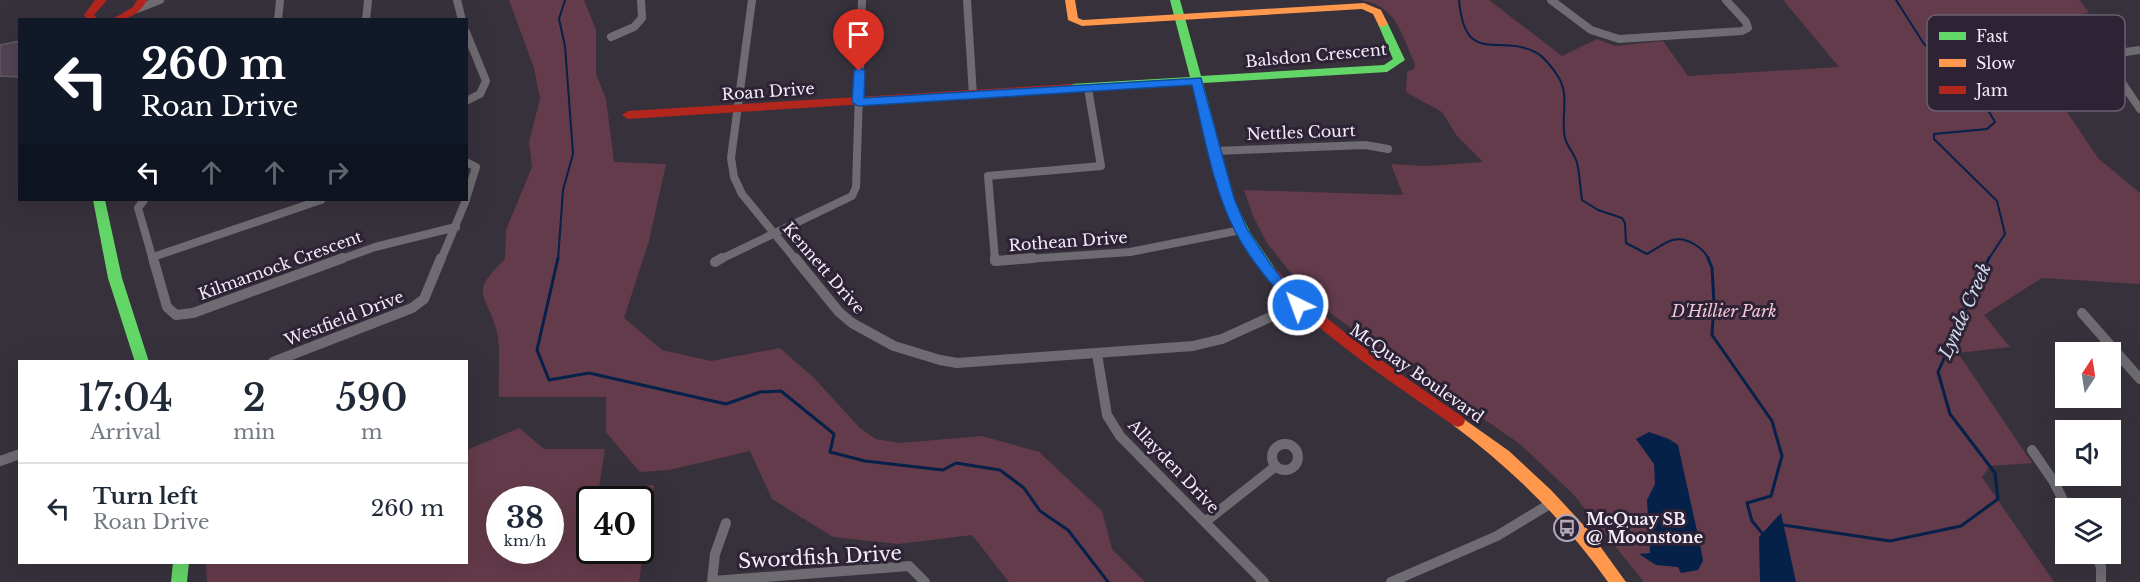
<!DOCTYPE html>
<html lang="en">
<head>
<meta charset="utf-8">
<style>
  body { margin:0; font-family:"Libre Baskerville",serif; background:#f2f2f3; color:#1f2937; height:100vh; display:flex; flex-direction:column; font-size:22px; white-space:nowrap }
  * { box-sizing:border-box; margin:0 }
  p { font-size:20px; color:#747a83 }
  .icon { flex:none; width:33px; height:33px; fill:none; stroke:currentColor; stroke-width:2; stroke-linecap:round; stroke-linejoin:round }
  .map { position:relative; flex:1; overflow:hidden }
  .side { position:absolute; left:18px; top:360px; width:450px; height:204px; display:flex; flex-direction:column; background:#fff; border-radius:0px; box-shadow:0 6px 24px #0002 }
  .side>* { flex:none }
  .guide { position:absolute; left:18px; top:18px; width:450px; height:183px; border-radius:0px; box-shadow:0 6px 24px #0002; background:#111827; color:#fff; overflow:hidden }
  .needle { width:39px; rotate:12deg }
  .controls { position:absolute; left:2055px; top:342px; display:grid; gap:12px }
  .controls a { display:grid; place-items:center; width:66px; height:66px; border-radius:0px; background:#fff; box-shadow:0 6px 24px #0002; font-size:30px }
  .speed { position:absolute; left:486px; top:486px; display:flex; gap:12px; font-size:30px; font-weight:700; text-align:center }
  .speed>* { display:grid; place-content:center; width:78px; height:78px; border-radius:50%; background:#fff; box-shadow:0 6px 24px #0002; line-height:1 }
  .speed small { font-size:15px; font-weight:400 }
  .speed .limit { border:3px solid #111; border-radius:9px; background:#fff; color:#111 }
  .pin { position:absolute; display:grid; place-items:center; width:51px; height:51px; color:#fff; margin:-62px -26px; border-radius:50% 50% 50% 0; rotate:-45deg; box-shadow:0 0 6px #0007 }
  .pin .icon { rotate:45deg }
  .me { position:absolute; width:66px; margin:-33px; rotate:318deg; stroke-linejoin:round; filter:drop-shadow(0 0 4px #0008) }
  .turn { display:flex; align-items:center; gap:21px; height:126px; padding:0 24px; font-size:27px }
  .turn .icon { width:78px; height:78px; stroke-width:2.5 }
  .turn b { display:block; font-size:42px; line-height:51px }
  .lanes { display:flex; align-items:center; height:57px; padding:0 24px; background:#0003; justify-content:center; gap:30px; direction:ltr }
  .lanes .off { opacity:.35 }
  .eta { display:flex; justify-content:space-evenly; align-items:center; height:102px; text-align:center }
  .eta b { font-size:36px; font-weight:600; line-height:42px }
  ul { padding:0; list-style:none }
  li { display:flex; align-items:center; gap:18px; height:90px; padding:0 24px; border-top:2px solid #e0e1e3 }
  li div { flex:1 }
  li b { display:block; font-size:22px }
  li em { font-style:normal }
  .map>svg:first-child { display:block }
  .green { fill:#643b4b; fill-rule:evenodd }
  .water { fill:#062149 }
  .lines { fill:none; stroke-linecap:round; stroke-linejoin:round }
  .stream-far1 { stroke:#062149; stroke-width:2 }
  .stream { stroke:#062149; stroke-width:3 }
  .building { fill:#524453; stroke:#605a62; stroke-width:1.5 }
  .street-far1 { stroke:#6f6b72; stroke-width:8 }
  .street { stroke:#6f6b72; stroke-width:10 }
  .fast { fill:#63d668; fill-rule:evenodd }
  .slow { fill:#ff974d; fill-rule:evenodd }
  .jam { fill:#b3261e; fill-rule:evenodd }
  .route { fill:#1a73e8; stroke:#114b97; stroke-width:1.5 }
  .labels { text-anchor:middle; dominant-baseline:central; stroke-width:6; stroke-linejoin:round; paint-order:stroke }
  .street-label { font-size:16px; fill:#f3edfa; stroke:#2d2335 }
  .park-label { font-size:16px; font-style:italic; fill:#f6c7d5; stroke:#2d2335 }
  .poi-label { font-size:16px; font-weight:bold; fill:#f3edfa; stroke:#2d2335; text-anchor:start }
  .water-label { font-size:18px; font-style:italic; fill:#d1ddef; stroke:#2d2335 }
  .near-street-label { font-size:20px; fill:#f3edfa; stroke:#2d2335 }
  .key { fill:#2d2335; stroke:#686070; stroke-width:1.5 }
  .key-label { font-size:16px; fill:#f3edfa }
</style>
</head>
<body>
<div class="map">
<svg width="2140" height="582" viewBox="0 0 2140 582">
  <rect width="100%" height="100%" fill="#37313c"/>
  <path class="green" d="M509,0H584L596,30V74L606,99L614,162L666,164L649,241L624,318L662,350L711,361L780,348L814,378L860,428L876,439L900,443L982,436L1039,452L1102,511L1112,549L1145,582H1009L972,535L898,544L833,537L772,499L750,451L669,470L640,472L606,432V397H499C498,378 501,350 497,332C487,292 467,296 505,259L506,230L532,167L529,142L540,99L534,68Z
    M1361,0H1489L1562,56L1597,39L1615,46L1663,41L1688,76L1839,67L1783,0H2079L2089,12L2045,29L2033,38L2075,109L2067,112L2098,158L2140,193V284L2042,278L1984,315L2010,347L1958,353L2032,463L1990,466L1982,477L2054,582H1644L1573,494L1520,444L1334,316L1302,287L1267,243L1253,216L1244,190L1403,195L1391,164L1427,166L1483,162L1457,136L1442,112L1406,92L1407,72L1414,69L1415,64C1401,34 1397,6 1361,0Z
    M519,428L544,449H605L598,494L654,485L639,582H207L206,563L466,562L467,450ZM500,500H550V550H500ZM590,500H640V550H590Z"/>
  <path class="water" d="M1649,432L1669,439L1678,445L1701,549L1703,561L1698,570L1681,573L1678,567L1656,565L1639,554L1650,553L1647,500L1655,484L1654,464L1636,439Z
    M1781,513L1796,582H1760L1759,537Z"/>
  <g class="lines">
    <path class="stream-far1" d="M1459,0C1465,67 1497,33 1535,52C1542,55 1553,68 1557,75C1571,94 1560,117 1565,138C1567,147 1575,154 1577,163C1580,175 1580,188 1582,200L1598,210L1622,218L1625,223L1626,243L1647,254C1655,250 1664,242 1673,240C1686,236 1704,248 1709,260
      M1896,0L1924,44L1960,72L1975,88L1995,122L1987,129L1934,134V139L1997,201L2005,234L1988,260
      M558,260L563,190L573,154L565,46L559,19L565,0"/>
    <path class="stream" d="M558,258L537,350L549,380L589,373L726,404L760,392L781,391L834,434L830,452L865,461L943,470L956,463L1000,470L1024,488L1040,511L1068,530L1108,582
      M1708,258L1712,268L1714,303L1712,335L1772,421L1782,456L1771,496L1747,503L1752,521L1762,533
      M1783,525L1890,541L1961,526L1998,499L1995,473L1950,414L1938,372L1989,258"/>
  </g>
  <path class="building" d="M20,41V77L0,76V45Z"/>
  <g class="lines">
    <path class="street-far1" d="M457,0L462,20
      M752,0L731,158L734,177L742,194L796,260
      M967,0L973,95
      M1551,0L1591,30L1619,39L1742,31L1748,28L1746,22L1726,0
      M137,9L160,0
      M278,20L280,0
      M366,20L368,0
      M466,32L486,81L480,94L466,101
      M611,37L634,27L642,18L641,0
      M2140,50L2118,53L2108,62L2140,109
      M1215,151L1365,145L1388,149
      M466,162L476,167L466,199
      M144,200L138,208L153,260
      M153,257L321,200
      M339,260L375,247L456,227
      M441,260L466,200
      M719,260L852,196L856,187L862,0
      M995,260L988,176L1101,166L1088,88
      M1011,260L1130,252L1241,230"/>
    <path class="street" d="M153,258L167,307L176,315L193,313L343,258
      M795,258L839,312L852,323L894,346L940,360L957,363L1193,346L1222,339L1297,305
      M995,258V261L1033,258
      M715,262L722,258
      M2082,313L2140,379
      M1097,354L1107,415L1120,436L1264,582
      M273,362L412,308L424,299L441,258
      M1272 457a13 13 0 1 1 26 0a13 13 0 1 1-26 0Z
      M2032,450L2054,482L2067,508
      M0,461L20,454
      M1205,522L1276,466
      M2096,554L2101,567V582
      M713,581L909,566L925,582
      M712,582L715,554L726,523
      M1391,582L1497,536L1553,502"/>
    <path class="fast" d="M1170,0H1180L1201,76L1384,65L1393,59L1378,24L1383,21L1388,24L1405,60L1387,72L1203,83L1235,202L1250,232L1278,273L1276,277H1266L1239,237L1223,202L1192,84L1071,92L1065,88L1071,84L1190,77Z
      M93,200H105L122,278L149,362H135L108,278Z
      M173,562H189L187,582H171Z"/>
    <path class="slow" d="M1065,0H1075L1078,18L1083,20L1364,3L1381,10L1388,24L1383,27L1379,26L1373,14L1362,9L1082,26L1068,20Z
      M1458,415L1509,451L1551,490L1589,531L1626,582H1608C1565,521 1513,470 1453,425L1451,421L1453,417Z"/>
    <path class="jam" d="M95,0H107L94,15L98,20H87L84,15Z
      M137,0H147C139,15 128,20 111,20L133,7Z
      M1071,84L1075,85V91L628,119L622,115L628,111Z
      M1271,268L1276,269C1331,329 1397,371 1463,417L1465,421L1463,425L1458,427L1453,425C1387,379 1321,336 1266,277L1264,273Z"/>
  </g>
  <path class="route" d="M859,67L865,71L864,98L1201,78L1234,198L1247,229L1271,265L1304,305L1298,310L1293,308C1271,284 1250,260 1235,231C1212,186 1204,133 1192,85L858,106L852,102L854,71Z"/>
  <defs>
    <symbol id="bus-ring" viewBox="-11 -11 22 22"><circle r="9.5" fill="#2d2335" stroke="#b1abb8" stroke-width="1.5"/><path d="M-5-6H5V4H4V6H2V4H-2V6H-4V4H-5ZM-3.5-4V0h7V-4ZM-3.5 1.2v1.5H-2V1.2ZM2 1.2v1.5H3.5V1.2Z" fill="#b1abb8"/></symbol>
  </defs>
  <g fill-rule="evenodd">
    <use href="#bus-ring" x="1552" y="513" width="30" height="30"/>
  </g>
  <g class="labels">
    <g class="street-label">
      <text transform="translate(1316 55) rotate(-5)">Balsdon Crescent</text>
      <text transform="translate(768 91) rotate(-4)">Roan Drive</text>
      <text transform="translate(1301 132) rotate(-2)">Nettles Court</text>
      <text transform="translate(1068 241) rotate(-4)">Rothean Drive</text>
      <text transform="translate(280 265) rotate(-20)">Kilmarnock Crescent</text>
      <text transform="translate(824 268) rotate(49)">Kennett Drive</text>
      <text transform="translate(344 318) rotate(-21)">Westfield Drive</text>
      <text transform="translate(1417 373) rotate(35)">McQuay Boulevard</text>
      <text transform="translate(1174 466) rotate(46)">Allayden Drive</text>
    </g>
    <g class="park-label">
      <text x="1724" y="311">D'Hillier Park</text>
    </g>
    <g class="poi-label">
      <text x="1586" y="519">McQuay SB<tspan x="1586" dy="18">@ Moonstone</tspan></text>
    </g>
    <g class="water-label">
      <text transform="translate(1965 311) rotate(-66)">Lynde Creek</text>
    </g>
    <g class="near-street-label">
      <text transform="translate(820 557) rotate(-3)">Swordfish Drive</text>
    </g>
  </g>
  <rect x="1927" y="15" width="198" height="96" rx="9" class="key"/>
  <rect x="1939" y="32" width="27" height="8" fill="#63d668"/>
  <rect x="1939" y="59" width="27" height="8" fill="#ff974d"/>
  <rect x="1939" y="86" width="27" height="8" fill="#b3261e"/>
  <g class="key-label">
    <text x="1976" y="42">Fast</text>
    <text x="1976" y="69">Slow</text>
    <text x="1976" y="96">Jam</text>
  </g>
</svg>
<div class="controls">
<a><svg class="needle" viewBox="-14 -14 28 28"><path d="M0-13l5 13h-10z" fill="#e53935"/><path d="M0 13l5-13h-10z" fill="#747a83"/></svg></a>
<a><svg class="icon" aria-label="sound" viewBox="0 0 24 24"><path d="M4 9h4l5-4v14l-5-4H4zM17 9q2 3 0 6"/></svg></a>
<a><svg class="icon" aria-label="layers" viewBox="0 0 24 24"><path d="M12 4l9 5-9 5-9-5zM3 14l9 5 9-5"/></svg></a>
</div>
<div class="speed"><div>38<small>km/h</small></div><div class="limit">40</div></div>
<div class="pin" style="left:859px;top:71px;background:#d93025"><svg class="icon" aria-label="arrive" viewBox="0 0 24 24"><path d="M6 21V4h12l-3 4 3 4H6"/></svg></div>
<svg class="me" style="left:1298px;top:305px" viewBox="-20 -20 40 40"><circle r="17" fill="#1a73e8" stroke="#fff" stroke-width="3"/><path d="M0-11L8 9 0 5-8 9z" fill="#fff"/></svg>
<div class="guide">
<div class="turn"><svg class="icon" aria-label="left" viewBox="0 0 24 24"><path d="M17 20v-9H6M10 6l-5 5 5 5"/></svg><div><b>260 m</b>Roan Drive</div></div>
<div class="lanes"><svg class="icon" aria-label="left" viewBox="0 0 24 24"><path d="M17 20v-9H6M10 6l-5 5 5 5"/></svg><svg class="icon off" aria-label="ahead" viewBox="0 0 24 24"><path d="M12 20V5M6 11l6-6 6 6"/></svg><svg class="icon off" aria-label="ahead" viewBox="0 0 24 24"><path d="M12 20V5M6 11l6-6 6 6"/></svg><svg class="icon off" aria-label="right" viewBox="0 0 24 24"><path d="M7 20v-9h11M14 6l5 5-5 5"/></svg></div>
</div>
<section class="side">
<div class="eta">
<div><b>17:04</b><p>Arrival</p></div>
<div><b>2</b><p>min</p></div>
<div><b>590</b><p>m</p></div>
</div>
<ul>
<li><svg class="icon" aria-label="left" viewBox="0 0 24 24"><path d="M17 20v-9H6M10 6l-5 5 5 5"/></svg><div><b>Turn left</b><p>Roan Drive</p></div><em>260 m</em></li>
</ul>
</section>
</div>
</body>
</html>
